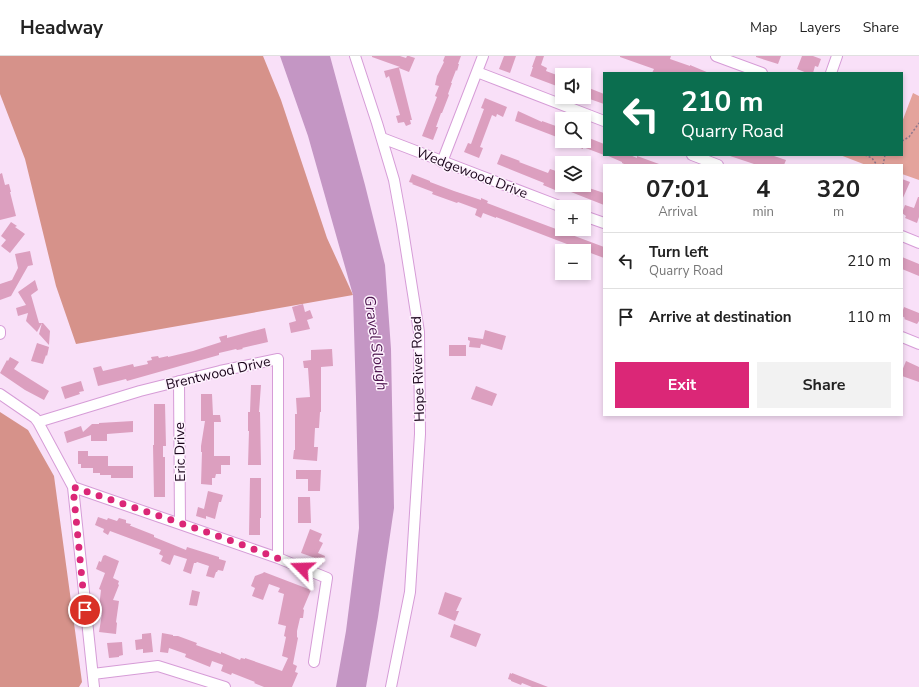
<!DOCTYPE html>
<html lang="en">
<head>
<meta charset="utf-8">
<style>
  body { margin:0; font-family:"Nunito Sans",sans-serif; background:#f2f2f2; color:#222; height:100vh; display:flex; flex-direction:column; font-size:15px; white-space:nowrap }
  * { box-sizing:border-box; margin:0 }
  p { font-size:13px; color:#767676 }
  .icon { flex:none; width:22px; height:22px; fill:none; stroke:currentColor; stroke-width:2; stroke-linecap:round; stroke-linejoin:round }
  .map { position:relative; flex:1; overflow:hidden }
  .drawer { position:absolute; left:603px; top:108px; width:300px; height:252px; display:flex; flex-direction:column; background:#fff; border-radius:0px; box-shadow:0 2px 6px #0003 }
  .drawer>* { flex:none }
  .guide { position:absolute; left:603px; top:16px; width:300px; height:84px; border-radius:0px; box-shadow:0 2px 6px #0003; background:#0b6e4f; color:#fff; overflow:hidden }
  .buttons { position:absolute; left:555px; top:12px; display:grid; gap:8px }
  .buttons a { display:grid; place-items:center; width:36px; height:36px; border-radius:0px; background:#fff; box-shadow:0 2px 6px #0003; font-size:20px }
  .pin { position:absolute; display:grid; place-items:center; width:34px; height:34px; color:#fff; margin:-17px; border:2px solid #fff; border-radius:50%; box-shadow:0 1px 4px #0007 }
  .me { position:absolute; width:44px; margin:-22px; rotate:292deg; stroke-linejoin:round; filter:drop-shadow(0 0 3px #0008) }
  .turn { display:flex; align-items:center; gap:14px; height:84px; padding:0 12px; font-size:18px }
  .turn .icon { width:52px; height:52px; stroke-width:2.5 }
  .turn b { display:block; font-size:28px; line-height:34px }
  .eta { display:flex; justify-content:space-evenly; align-items:center; height:68px; text-align:center }
  .eta b { font-size:24px; font-weight:700; line-height:28px }
  .primary-button { display:flex; gap:8px; margin-top:auto; padding:8px 12px }
  .primary-button a { flex:1; height:46px; border-radius:0px; background:#db2777; color:#fff; font-size:16px; font-weight:700; line-height:46px; text-align:center }
  .primary-button a+a { background:#f2f2f2; color:#222 }
  ul { padding:0; list-style:none }
  li { display:flex; align-items:center; gap:12px; height:56px; padding:0 12px; border-top:1px solid #e0e0e0 }
  li div { flex:1 }
  li b { display:block; font-size:15px }
  li em { font-style:normal }
  header { display:flex; align-items:center; gap:24px; box-sizing:border-box; height:56px; padding:0 20px; background:#fff; border-bottom:1px solid #e0e0e0 }
  header strong { font-size:19px }
  nav { display:flex; gap:22px; margin-inline-start:auto; font-size:14px }
  .map>svg:first-child { display:block }
  .green { fill:#e4a39c }
  .forest { fill:#d6928a }
  .water { fill:#c496c4 }
  .building { fill:#dc9fbf }
  .lines { fill:none; stroke-linecap:round; stroke-linejoin:round }
  .minor-casing { stroke:#d69cd7; stroke-width:12 }
  .path { stroke:#8d768d; stroke-width:1.5; stroke-dasharray:2 2; stroke-linecap:butt }
  .minor { stroke:#fff; stroke-width:10 }
  .route { stroke:#db2777; stroke-width:7; stroke-dasharray:0 12.6 }
  .labels { text-anchor:middle; dominant-baseline:central; stroke-width:3; stroke-linejoin:round; paint-order:stroke }
  .street-label { font-size:14px; fill:#19051a; stroke:#fef2fe }
  .water-label { font-size:15px; font-style:italic; fill:#4c144e; stroke:#fef2fe }
</style>
</head>
<body>
<header>
<strong>Headway</strong>
<nav><a>Map</a><a>Layers</a><a>Share</a></nav>
</header>
<div class="map">
<svg width="919" height="631" viewBox="0 0 919 631">
  <rect width="100%" height="100%" fill="#f9e0f8"/>
  <path class="green" d="M913,37L919,40V124L902,118V109H866L840,99H902V66Z"/>
  <path class="forest" d="M0,0H263L281,44L327,182L353,239L76,288L56,230L25,103L0,38Z
    M0,356L28,374L54,420L82,626L79,631H0Z"/>
  <path class="water" d="M280,0H330L365,129L385,209L391,293L394,452L378,561L366,631H336L346,575L359,472L356,342L353,239L308,80Z"/>
  <path class="building" d="M372,0H400L406,2L407,0H409L415,2L409,16L399,12L412,64H410L411,68L406,70L404,66L398,67L396,60L400,59L389,20L386,22L384,15L400,11L372,1Z
    M445,0H461L458,8H459L457,15L456,14L451,27H452L448,38L449,39L442,57H441L436,71H438L433,84L422,80L437,41L435,40L439,30L435,29L437,20L444,6L443,5Z
    M504,0H516L510,17L499,13Z
    M536,0H544L541,9L547,12L546,15L562,21V32L530,20L533,11H532Z
    M620,0H671L670,3L690,10V9L709,17H652L654,13L620,1Z
    M756,0H781L778,8L756,1Z
    M802,0H813L821,3L818,11L815,10L813,17H807L797,13Z
    M584,30L604,38V48L584,41Z
    M485,42L507,51L503,61L497,58L496,61L492,59L480,91L483,92L479,102L464,96L468,87L471,88L484,53L481,52Z
    M518,55L542,66V65L553,69L562,72V83L515,65Z
    M584,80L604,88V99L583,91V93L564,86L584,85Z
    M501,98L512,102L520,105L519,106L548,117L550,113L562,117V130L557,128L555,134L543,129L544,127L497,108Z
    M606,99H630L637,102V100L659,108V109H626L622,107V106Z
    M730,99H771L786,104L784,109H757L730,100Z
    M2,117L5,129L9,128L11,136H10L16,160L0,164V118Z
    M412,118L430,125V126L454,135L481,144V142L488,145L487,147L604,191V202L580,193L496,161V162L483,157L481,162L475,159L477,153L458,146L457,147L432,138L433,136L412,128L413,127L409,126Z
    M902,123L910,126L902,144Z
    M574,129H580L604,137V149L571,136Z
    M918,141H919V161L917,167L905,162L906,160L902,157L905,149L914,152Z
    M11,166L17,170L15,171L25,178L10,197L1,190L6,184L1,180Z
    M30,195L33,209L28,210L11,240L0,244V228L12,224L18,212L15,198Z
    M902,201L919,208V220L902,213Z
    M35,224L38,234L31,239L39,267H43L50,275L49,289L39,278L42,267L37,276L26,265L28,257L18,260L16,252L26,249L18,236Z
    M303,248L305,256L310,254L313,262L307,264L310,273L291,277L289,267L296,265L292,251Z
    M904,251L919,257V265L917,268L904,263L905,262L902,260V257Z
    M265,272L268,286L242,292L243,293L237,294L236,293L219,297V299L127,325L126,323L98,330L93,312L101,310L103,315L133,308L134,311L148,308L147,305L152,304L151,301L158,300L159,302L168,300V301L193,295L221,286L219,281L227,279V282Z
    M485,274L506,280L502,294L481,288L480,292L469,291L470,285L468,284V281L483,283Z
    M37,287L49,291L47,300L46,299L43,308L31,305Z
    M449,289H466V300H449Z
    M332,293L333,310L321,311V356H320L319,372H315L314,391H318L317,405L293,403L294,394H295V358H297L296,342L310,341L308,312H304L303,305L311,304V294Z
    M10,301L19,306L14,313L49,335L44,344L25,334L0,317L7,304L8,305Z
    M906,305L919,311V326L902,320V315Z
    M81,325L84,335L79,336L80,338L65,343L61,331Z
    M251,329H261L259,356H260L261,409H248L249,375H248V356H250Z
    M476,330L497,338L492,350L471,343Z
    M201,338H212L213,359H220L221,366H214V400H230V409H221V418H216L215,422H212V429L201,428L202,396H201V390L205,365H201Z
    M154,348H165L166,390H163V401H165V441H154L153,389H154Z
    M133,365V376L107,378V385H91V379L67,387L64,376L81,370L83,376L92,368H99V367Z
    M78,395H88V400H108V410H133V422H111V419H100V417H93V412H81V408H78Z
    M296,414H321L320,435H308V423H296Z
    M250,422H261V462H260V479H249Z
    M208,435L223,439L221,446H219L215,463L206,460V463L196,460L198,451L204,453Z
    M298,441H310L311,467H298Z
    M98,461L107,464L108,462L117,465L119,462L126,464V467L131,468L130,470H131L154,479V481L186,494L187,491L219,501V503L226,505L223,515L218,514L217,516H216L214,522L206,520L209,510L197,506L196,507H194L191,518L183,515L187,503L174,499L170,509L161,505L163,500L159,498L161,494L110,475L108,479L103,476L104,473L95,469Z
    M310,473L322,478L319,485L323,487L318,497L325,500L323,508L314,504L315,502L301,497Z
    M105,499L119,505L113,522L119,525L118,528L119,529L113,544L119,545L116,566L117,567L116,578L99,576L102,558L100,557V551H99L101,534L99,533L105,517L96,513L99,505L101,506L103,500Z
    M264,516L311,534L303,553L304,554L303,562H300L297,575V581L298,582L297,587L293,608L297,610L295,616L298,617L292,631H264L254,627L255,626L232,617L231,619L221,615L223,609L212,605L210,611L185,601L186,598L169,592L168,597L160,596L162,577L173,579V580H178L197,587L196,589L221,598V596L240,604L241,602L245,603V602L282,615L288,602L282,600L286,581L284,580L286,570L278,568L284,538L278,536L280,532L269,528L263,544L252,540L255,532L251,530L255,520L263,517Z
    M192,534L200,536L197,550L189,549Z
    M445,536L462,542L456,555H459L455,565L438,558Z
    M454,568L481,578L476,591L450,581Z
    M151,577L153,596L143,597V593L136,594L135,584L142,583V578Z
    M122,586L123,599L119,600V601L109,602L107,587Z
    M510,617L512,618V617L548,631H532L522,627L521,629L511,625V624L508,623Z"/>
  <g class="lines">
    <defs>
      <path id="minor" d="M355,0L377,67L394,124L402,168L419,276L420,378L410,536L391,631
        M716,0L762,17
        M477,16L604,65
        M831,17L837,0
        M382,82L562,151
        M692,99L718,109
        M442,106L483,0
        M584,160L604,167
        M902,180L919,187
        M0,275V278
        M902,281L919,288
        M179,325L180,468
        M0,338L35,362L38,366L73,431L94,631
        M38,366L140,335L220,315L278,303V502
        M73,431L180,468L278,502L327,522L314,606
        M93,618L158,610L225,631"/>
    </defs>
    <use href="#minor" class="minor-casing"/>
    <path class="path" d="M902,85L909,81L919,67
      M865,99L872,102L877,109
      M883,109L885,99"/>
    <use href="#minor" class="minor"/>
  </g>
  <g class="lines">
    <path class="route" d="M85,554L73,431C149,457 227,481 302,512"/>
  </g>
  <g class="labels">
    <g class="street-label">
      <text transform="translate(472 117) rotate(21)">Wedgewood Drive</text>
      <text transform="translate(418 313) rotate(-92)">Hope River Road</text>
      <text transform="translate(218 317) rotate(-13)">Brentwood Drive</text>
      <text transform="translate(180 396) rotate(-91)">Eric Drive</text>
    </g>
    <g class="water-label">
      <text transform="translate(376 287) rotate(82)">Gravel Slough</text>
    </g>
  </g>
</svg>
<div class="buttons">
<a><svg class="icon" aria-label="sound" viewBox="0 0 24 24"><path d="M4 9h4l5-4v14l-5-4H4zM17 9q2 3 0 6"/></svg></a>
<a><svg class="icon" aria-label="search" viewBox="0 0 24 24"><circle cx="10" cy="10" r="6"/><path d="M15 15l6 6"/></svg></a>
<a><svg class="icon" aria-label="layers" viewBox="0 0 24 24"><path d="M12 4l9 5-9 5-9-5zM3 14l9 5 9-5"/></svg></a>
<a>+</a>
<a>−</a>
</div>
<div class="pin" style="left:85px;top:554px;background:#d93025"><svg class="icon" aria-label="arrive" viewBox="0 0 24 24"><path d="M6 21V4h12l-3 4 3 4H6"/></svg></div>
<svg class="me" style="left:302px;top:512px" viewBox="-20 -20 40 40"><path d="M0-17L14 15 0 8-14 15z" fill="#db2777" stroke="#fff" stroke-width="4"/></svg>
<div class="guide">
<div class="turn"><svg class="icon" aria-label="left" viewBox="0 0 24 24"><path d="M17 20v-9H6M10 6l-5 5 5 5"/></svg><div><b>210 m</b>Quarry Road</div></div>
</div>
<section class="drawer">
<div class="eta">
<div><b>07:01</b><p>Arrival</p></div>
<div><b>4</b><p>min</p></div>
<div><b>320</b><p>m</p></div>
</div>
<ul>
<li><svg class="icon" aria-label="left" viewBox="0 0 24 24"><path d="M17 20v-9H6M10 6l-5 5 5 5"/></svg><div><b>Turn left</b><p>Quarry Road</p></div><em>210 m</em></li>
<li><svg class="icon" aria-label="arrive" viewBox="0 0 24 24"><path d="M6 21V4h12l-3 4 3 4H6"/></svg><div><b>Arrive at destination</b></div><em>110 m</em></li>
</ul>
<div class="primary-button"><a>Exit</a><a>Share</a></div>
</section>
</div>
</body>
</html>
